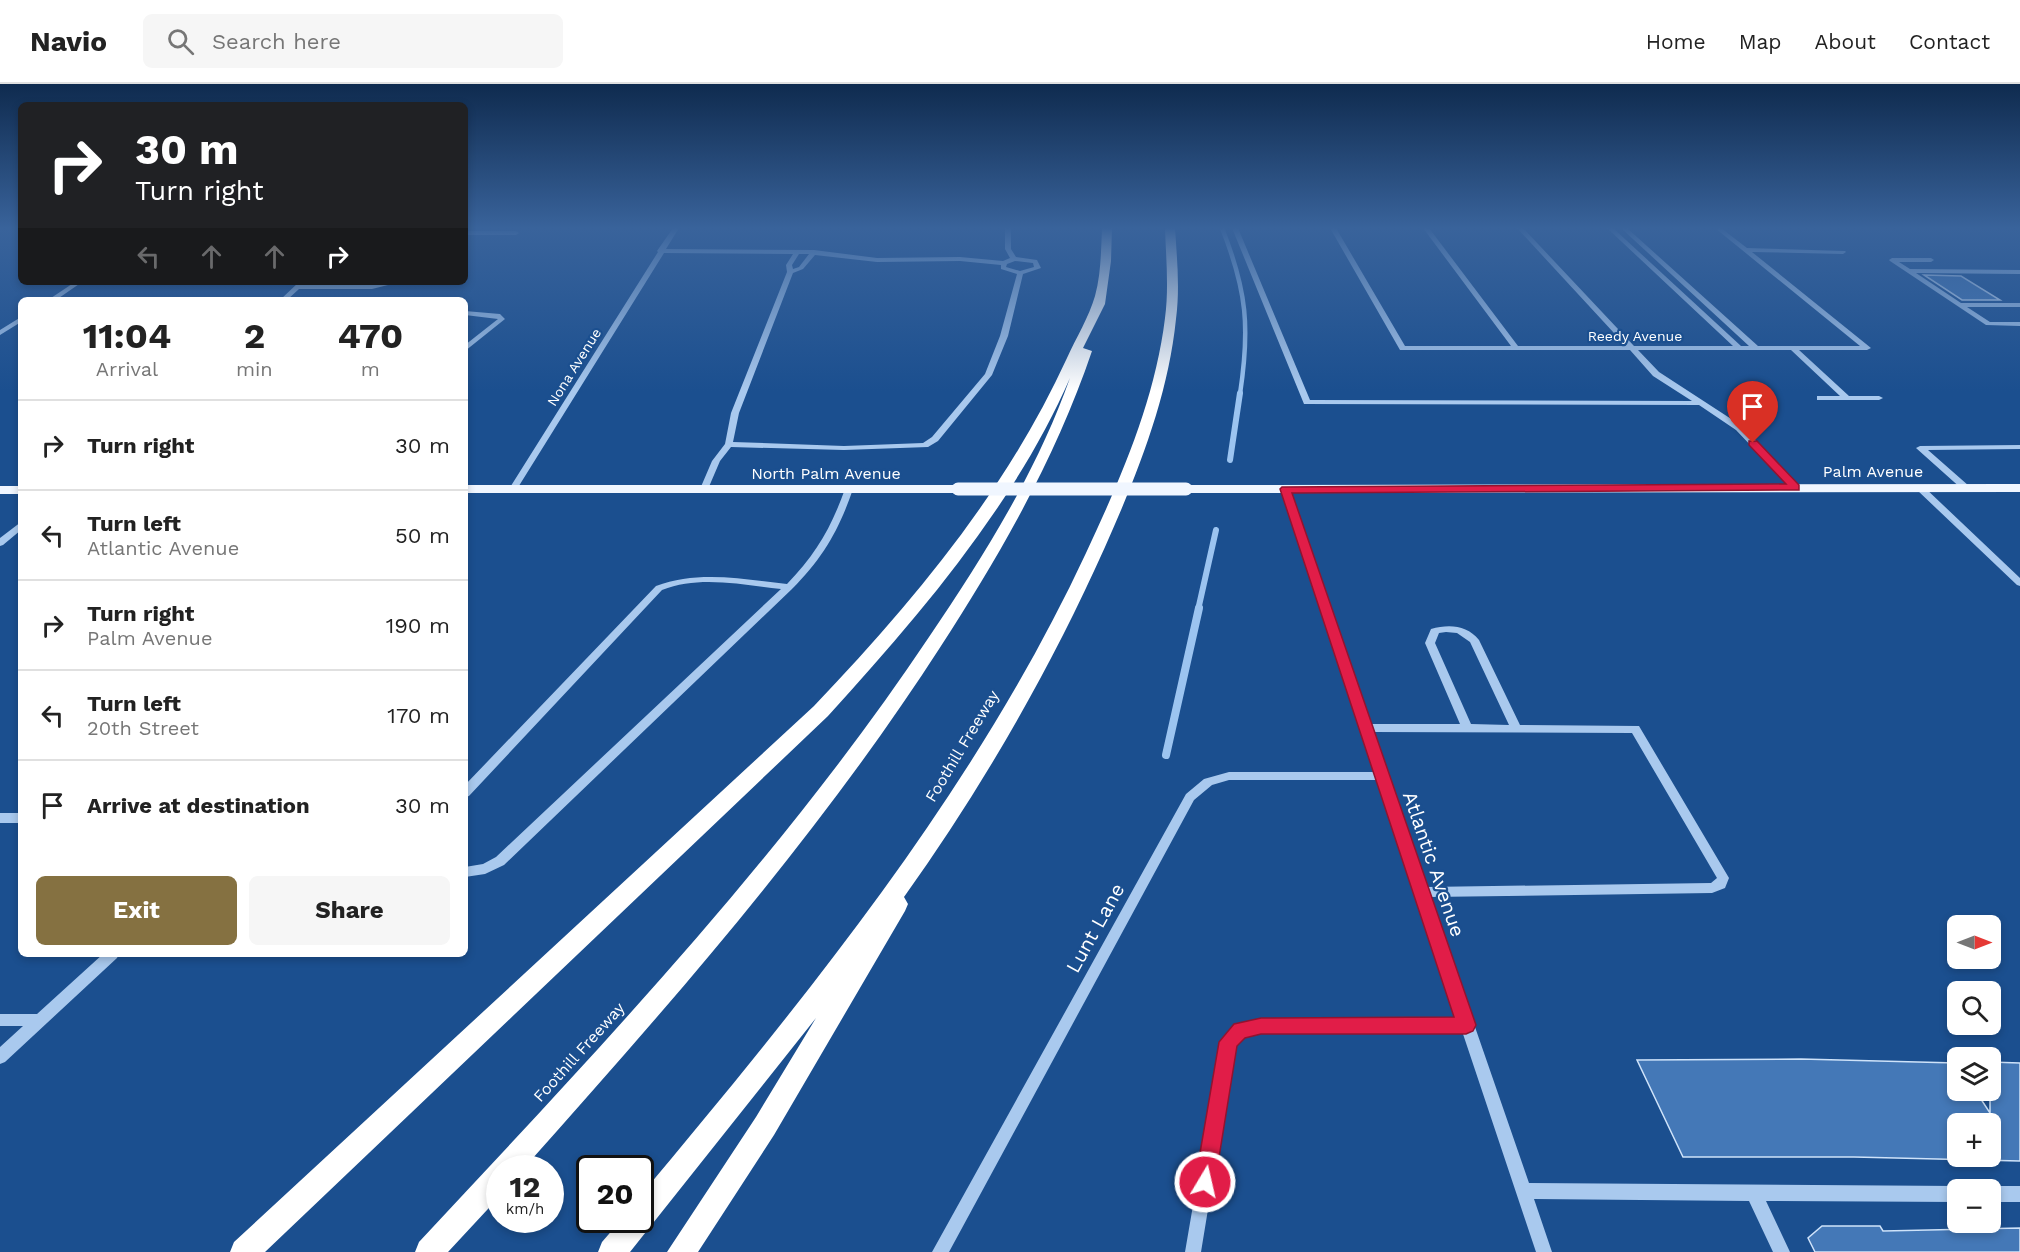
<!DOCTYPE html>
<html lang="en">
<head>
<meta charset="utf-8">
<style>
  body { margin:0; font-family:"Work Sans",sans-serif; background:#f6f6f6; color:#222; height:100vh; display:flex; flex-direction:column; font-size:22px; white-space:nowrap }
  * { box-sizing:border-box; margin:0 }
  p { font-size:20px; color:#767676 }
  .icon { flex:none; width:33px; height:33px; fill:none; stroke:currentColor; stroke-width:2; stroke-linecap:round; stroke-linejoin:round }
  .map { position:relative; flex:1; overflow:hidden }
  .panel { position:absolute; left:18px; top:213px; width:450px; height:660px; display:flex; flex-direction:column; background:#fff; border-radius:9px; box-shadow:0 3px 9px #0003 }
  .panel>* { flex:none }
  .top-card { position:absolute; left:18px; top:18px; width:450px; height:183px; border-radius:9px; box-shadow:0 3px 9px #0003; background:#202124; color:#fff; overflow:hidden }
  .needle { width:39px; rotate:90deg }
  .controls { position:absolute; left:1947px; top:831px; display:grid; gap:12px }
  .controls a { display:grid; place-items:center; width:54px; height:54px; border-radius:9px; background:#fff; box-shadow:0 3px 9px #0003; font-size:30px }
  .speed { position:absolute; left:486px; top:1071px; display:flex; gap:12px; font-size:30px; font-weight:700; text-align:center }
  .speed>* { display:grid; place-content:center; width:78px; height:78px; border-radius:50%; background:#fff; box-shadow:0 3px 9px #0003; line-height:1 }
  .speed small { font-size:15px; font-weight:400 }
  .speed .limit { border:3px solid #111; border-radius:9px; background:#fff; color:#111 }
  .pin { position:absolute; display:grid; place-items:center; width:51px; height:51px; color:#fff; margin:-62px -26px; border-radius:50% 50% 50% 0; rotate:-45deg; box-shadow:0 0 6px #0007 }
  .pin .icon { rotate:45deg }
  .me { position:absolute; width:66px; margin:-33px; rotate:9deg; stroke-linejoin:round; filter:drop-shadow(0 0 4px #0008) }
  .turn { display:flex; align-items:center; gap:21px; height:126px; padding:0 18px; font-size:27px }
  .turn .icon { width:78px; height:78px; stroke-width:2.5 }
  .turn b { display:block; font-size:42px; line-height:51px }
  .lanes { display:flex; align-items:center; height:57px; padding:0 18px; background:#0003; justify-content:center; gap:30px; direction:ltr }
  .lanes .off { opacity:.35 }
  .eta { display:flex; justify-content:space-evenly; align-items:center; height:102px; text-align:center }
  .eta b { font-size:36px; font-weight:700; line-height:42px }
  .cta { display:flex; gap:12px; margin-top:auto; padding:12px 18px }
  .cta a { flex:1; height:69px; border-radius:9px; background:#857141; color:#fff; font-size:24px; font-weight:700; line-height:69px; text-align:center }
  .cta a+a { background:#f6f6f6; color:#222 }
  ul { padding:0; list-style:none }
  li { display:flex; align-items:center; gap:18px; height:90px; padding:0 18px; border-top:2px solid #e0e0e0 }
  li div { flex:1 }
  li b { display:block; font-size:22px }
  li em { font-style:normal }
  header { display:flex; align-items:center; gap:36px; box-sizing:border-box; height:84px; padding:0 30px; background:#fff; border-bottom:2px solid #e0e0e0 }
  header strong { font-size:28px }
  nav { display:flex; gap:33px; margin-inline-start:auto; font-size:21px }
  .search { width:420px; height:54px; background:#f6f6f6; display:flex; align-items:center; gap:15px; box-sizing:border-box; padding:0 21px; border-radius:9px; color:#767676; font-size:22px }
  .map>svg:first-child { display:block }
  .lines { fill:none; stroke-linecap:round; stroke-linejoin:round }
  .stream-far2 { stroke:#9cc4f0; stroke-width:4.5 }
  .stream-far1 { stroke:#9cc4f0; stroke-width:6 }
  .stream { stroke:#9cc4f0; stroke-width:8 }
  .building { fill:#4478b7; stroke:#cfe3fa; stroke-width:1.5; fill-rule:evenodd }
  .minor { fill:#a9c9ee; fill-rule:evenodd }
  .major { fill:#f0f6ff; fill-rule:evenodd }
  .highway { fill:#fff; fill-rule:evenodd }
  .major-bridge { stroke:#f0f6ff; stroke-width:13 }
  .route { fill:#e11d48; stroke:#92132f; stroke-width:1.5 }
  .labels { text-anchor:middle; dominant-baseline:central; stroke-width:4.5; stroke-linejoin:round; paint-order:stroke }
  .far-street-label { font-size:14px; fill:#fff; stroke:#1b4f8f }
  .street-label { font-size:16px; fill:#fff; stroke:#1b4f8f }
  .near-street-label { font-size:20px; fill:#fff; stroke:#1b4f8f }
</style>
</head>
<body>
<header>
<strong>Navio</strong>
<div class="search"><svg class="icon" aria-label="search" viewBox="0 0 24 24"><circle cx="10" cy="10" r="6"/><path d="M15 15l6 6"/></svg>Search here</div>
<nav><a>Home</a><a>Map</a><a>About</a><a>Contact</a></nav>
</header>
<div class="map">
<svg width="2020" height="1168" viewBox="0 0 2020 1168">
  <rect width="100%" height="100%" fill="#1b4f8f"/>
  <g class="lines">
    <path class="stream-far2" d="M1222,144C1247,207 1250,244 1240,310"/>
    <path class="stream-far1" d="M1230,376L1240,309
      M1198,526L1216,446"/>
    <path class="stream" d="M1166,671L1199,524"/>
  </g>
  <path class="building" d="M1924,191L1961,192L2000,216H1962Z
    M1801,975L1956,979L1958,1006H1975L1990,1029V978L2020,979V1077L1854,1073H1683L1637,976ZM1958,1040H1990V1072H1958Z
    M1822,1142H1880L1883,1147L2020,1144V1168H1815L1808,1154Z"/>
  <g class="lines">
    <path class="minor" d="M673,144H679L666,165L814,166L877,174L960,173L1003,177L1010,174L1005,165V144H1011V165L1016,173L1037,176L1041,184L1023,190L1008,252L992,291L938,357L928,363L844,366L731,363L720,377L708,405L704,408L700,405L712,377L725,360L731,329L787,188L786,181L793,170L664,169L517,405L516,407H510L509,405L658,168L657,167ZM799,170H809L799,183L793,185L792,181ZM815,171L877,178L960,177L1001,181V185L1017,190L1000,252L985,290L932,353L923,359L844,362L733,358L739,329L793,189L803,185ZM1015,177L1033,179L1034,183L1020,187L1006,183L1007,180Z
      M1232,144H1238L1310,316L1692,317L1653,292L1630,266H1400L1330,144H1336L1405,262H1511L1423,144H1429L1518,262H1626L1517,144H1523L1634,262H1733L1607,144H1613L1741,262H1749L1621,144H1627L1758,262H1860L1715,144H1721L1747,164L1845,167L1846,168L1843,170L1752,168L1871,264L1867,266H1799L1849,312H1879L1883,314L1879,316H1817V312H1840L1791,266H1638L1659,288L1742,342L1798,401V405H1792L1736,346L1699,321L1304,320Z
      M465,147H516L519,149L516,151H465Z
      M1892,174H1931L1934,176L1931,178H1899L1910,185L2020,186V190L1916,189L1961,219H2020V223H1967L1990,238H2020V242L1986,241L1890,177L1889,176Z
      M75,198H82L56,216H48Z
      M299,198H306L303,201H372L387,198H400L372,205H299L287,216H280Z
      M465,227L500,230L505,235L465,267V261L498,235L465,231Z
      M21,233V238L0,251V246Z
      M2020,361V365L1928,366L1969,402L1970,404L1966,407L1963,406L1916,364L1920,362Z
      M1920,401L1923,402L2020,494V502L2017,501L1917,406L1916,404Z
      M849,402L853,405C839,446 823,474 792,505L504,781L485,790L465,793V783L483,780L496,773L781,505C742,501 700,491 662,506L469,712L465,713V701L656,502C698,486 743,495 787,500C816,470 831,444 845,405Z
      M1286,402L1290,405L1371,640H1460L1425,559L1431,545C1449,540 1467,541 1479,556L1520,641L1639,642L1729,794L1725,804L1712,809L1430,813L1529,1099L1958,1102L1964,1106H1958V1118L1766,1117L1790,1168H1773L1749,1117L1534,1115L1552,1168H1536L1462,947L1261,948L1244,952L1235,961L1201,1168H1185L1221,958C1229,941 1244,939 1261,936L1458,935L1379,696H1229L1212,701L1194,716L949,1168H932L1186,710L1204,695L1229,688H1376L1282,405ZM1446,548L1457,549L1470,558L1509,641L1471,640L1435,559L1439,549ZM1374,648L1632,649L1717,794L1711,799L1427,803Z
      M21,438V446L3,461L0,462V454Z
      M0,729H21V739H0Z
      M103,870H119L117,874L5,978L0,980V963L23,942H0V930H37Z
      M1990,1102H2020V1118H1990V1106H1984Z"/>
    <path class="major" d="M2020,400V408L1186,409L1180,405L1186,401Z
      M465,401H958L964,405L958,409H465Z
      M0,402H21V410H0Z"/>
    <path class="highway" d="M1102,144H1112L1111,177L1105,220L1083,264L1092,267C1056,373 1002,468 941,562C820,750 672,918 524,1084H500V1112L448,1168H415L419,1158C598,966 782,773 929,553C984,472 1037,387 1070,294C1015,420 920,531 828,632L265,1168H230L234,1158L814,622C914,517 1006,407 1067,274C1076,254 1089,233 1095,212C1101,190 1101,167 1102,144Z
      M1165,144H1175C1177,175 1180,204 1176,235C1168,314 1137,391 1105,463C1050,586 982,704 904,813L908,820L905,827L774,1051L698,1168H667L756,1033L816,934L630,1168H598L602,1158L621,1136H640V1112C808,911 975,707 1086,469C1121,394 1155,316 1165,234C1169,204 1166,174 1165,144Z"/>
    <path class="major-bridge" d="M958,405H1186"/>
  </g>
  <linearGradient id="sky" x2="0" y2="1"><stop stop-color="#0f2b4f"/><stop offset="0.47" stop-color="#39639b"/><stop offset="1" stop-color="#39639b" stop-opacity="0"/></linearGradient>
  <rect width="2020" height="307" fill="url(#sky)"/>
  <path class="route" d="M1749,357H1757L1799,401V406L1292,409L1476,941L1473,947L1466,950H1261L1245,954L1237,962L1215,1098L1212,1105L1205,1108L1198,1105L1195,1098L1219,958L1234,940L1261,934L1454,933L1280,405L1282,403L1786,400L1749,361Z"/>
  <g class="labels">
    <g class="far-street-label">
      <text x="1635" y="252">Reedy Avenue</text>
      <text transform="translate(574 283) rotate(-58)">Nona Avenue</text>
    </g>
    <g class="street-label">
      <text x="1873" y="387">Palm Avenue</text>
      <text x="826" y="389">North Palm Avenue</text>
      <text transform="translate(962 662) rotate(-59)">Foothill Freeway</text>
      <text transform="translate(579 968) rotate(-48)">Foothill Freeway</text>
    </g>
    <g class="near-street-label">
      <text transform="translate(1434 780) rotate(71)">Atlantic Avenue</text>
      <text transform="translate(1095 844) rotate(-61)">Lunt Lane</text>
    </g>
  </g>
</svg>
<div class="controls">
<a><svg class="needle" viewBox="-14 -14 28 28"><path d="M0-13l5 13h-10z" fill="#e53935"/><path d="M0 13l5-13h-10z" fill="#767676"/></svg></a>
<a><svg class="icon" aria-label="search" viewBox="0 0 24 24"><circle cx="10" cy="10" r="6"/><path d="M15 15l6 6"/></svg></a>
<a><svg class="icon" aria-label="layers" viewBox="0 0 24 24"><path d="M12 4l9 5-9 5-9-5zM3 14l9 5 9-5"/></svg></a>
<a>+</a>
<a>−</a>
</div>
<div class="speed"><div>12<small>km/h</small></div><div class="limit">20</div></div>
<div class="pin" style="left:1753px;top:359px;background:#d93025"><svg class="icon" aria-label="arrive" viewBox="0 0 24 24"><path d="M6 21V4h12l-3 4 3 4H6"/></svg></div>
<svg class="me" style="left:1205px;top:1098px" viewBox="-20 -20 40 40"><circle r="17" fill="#e11d48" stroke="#fff" stroke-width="3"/><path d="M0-11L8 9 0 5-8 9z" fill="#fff"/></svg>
<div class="top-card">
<div class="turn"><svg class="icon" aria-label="right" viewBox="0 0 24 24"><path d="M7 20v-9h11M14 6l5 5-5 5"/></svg><div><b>30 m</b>Turn right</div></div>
<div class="lanes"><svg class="icon off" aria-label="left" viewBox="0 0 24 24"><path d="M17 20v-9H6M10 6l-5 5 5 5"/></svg><svg class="icon off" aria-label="ahead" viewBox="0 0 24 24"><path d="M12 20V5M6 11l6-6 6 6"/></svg><svg class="icon off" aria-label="ahead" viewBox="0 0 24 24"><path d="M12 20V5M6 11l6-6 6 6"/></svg><svg class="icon" aria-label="right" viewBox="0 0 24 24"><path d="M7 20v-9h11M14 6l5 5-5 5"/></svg></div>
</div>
<section class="panel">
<div class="eta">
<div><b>11:04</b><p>Arrival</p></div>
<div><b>2</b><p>min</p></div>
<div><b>470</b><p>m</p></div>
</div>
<ul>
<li><svg class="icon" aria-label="right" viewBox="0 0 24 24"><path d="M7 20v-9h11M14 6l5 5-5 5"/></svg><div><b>Turn right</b></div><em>30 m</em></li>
<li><svg class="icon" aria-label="left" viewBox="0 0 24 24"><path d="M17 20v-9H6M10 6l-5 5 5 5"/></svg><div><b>Turn left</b><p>Atlantic Avenue</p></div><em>50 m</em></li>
<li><svg class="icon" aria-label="right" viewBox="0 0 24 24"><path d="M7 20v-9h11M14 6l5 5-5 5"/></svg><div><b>Turn right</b><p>Palm Avenue</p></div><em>190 m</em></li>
<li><svg class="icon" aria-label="left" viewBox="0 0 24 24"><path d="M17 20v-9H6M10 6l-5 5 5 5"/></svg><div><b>Turn left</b><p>20th Street</p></div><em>170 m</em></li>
<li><svg class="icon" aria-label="arrive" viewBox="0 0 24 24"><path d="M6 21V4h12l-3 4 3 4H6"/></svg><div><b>Arrive at destination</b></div><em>30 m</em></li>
</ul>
<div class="cta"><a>Exit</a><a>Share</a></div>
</section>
</div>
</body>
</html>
